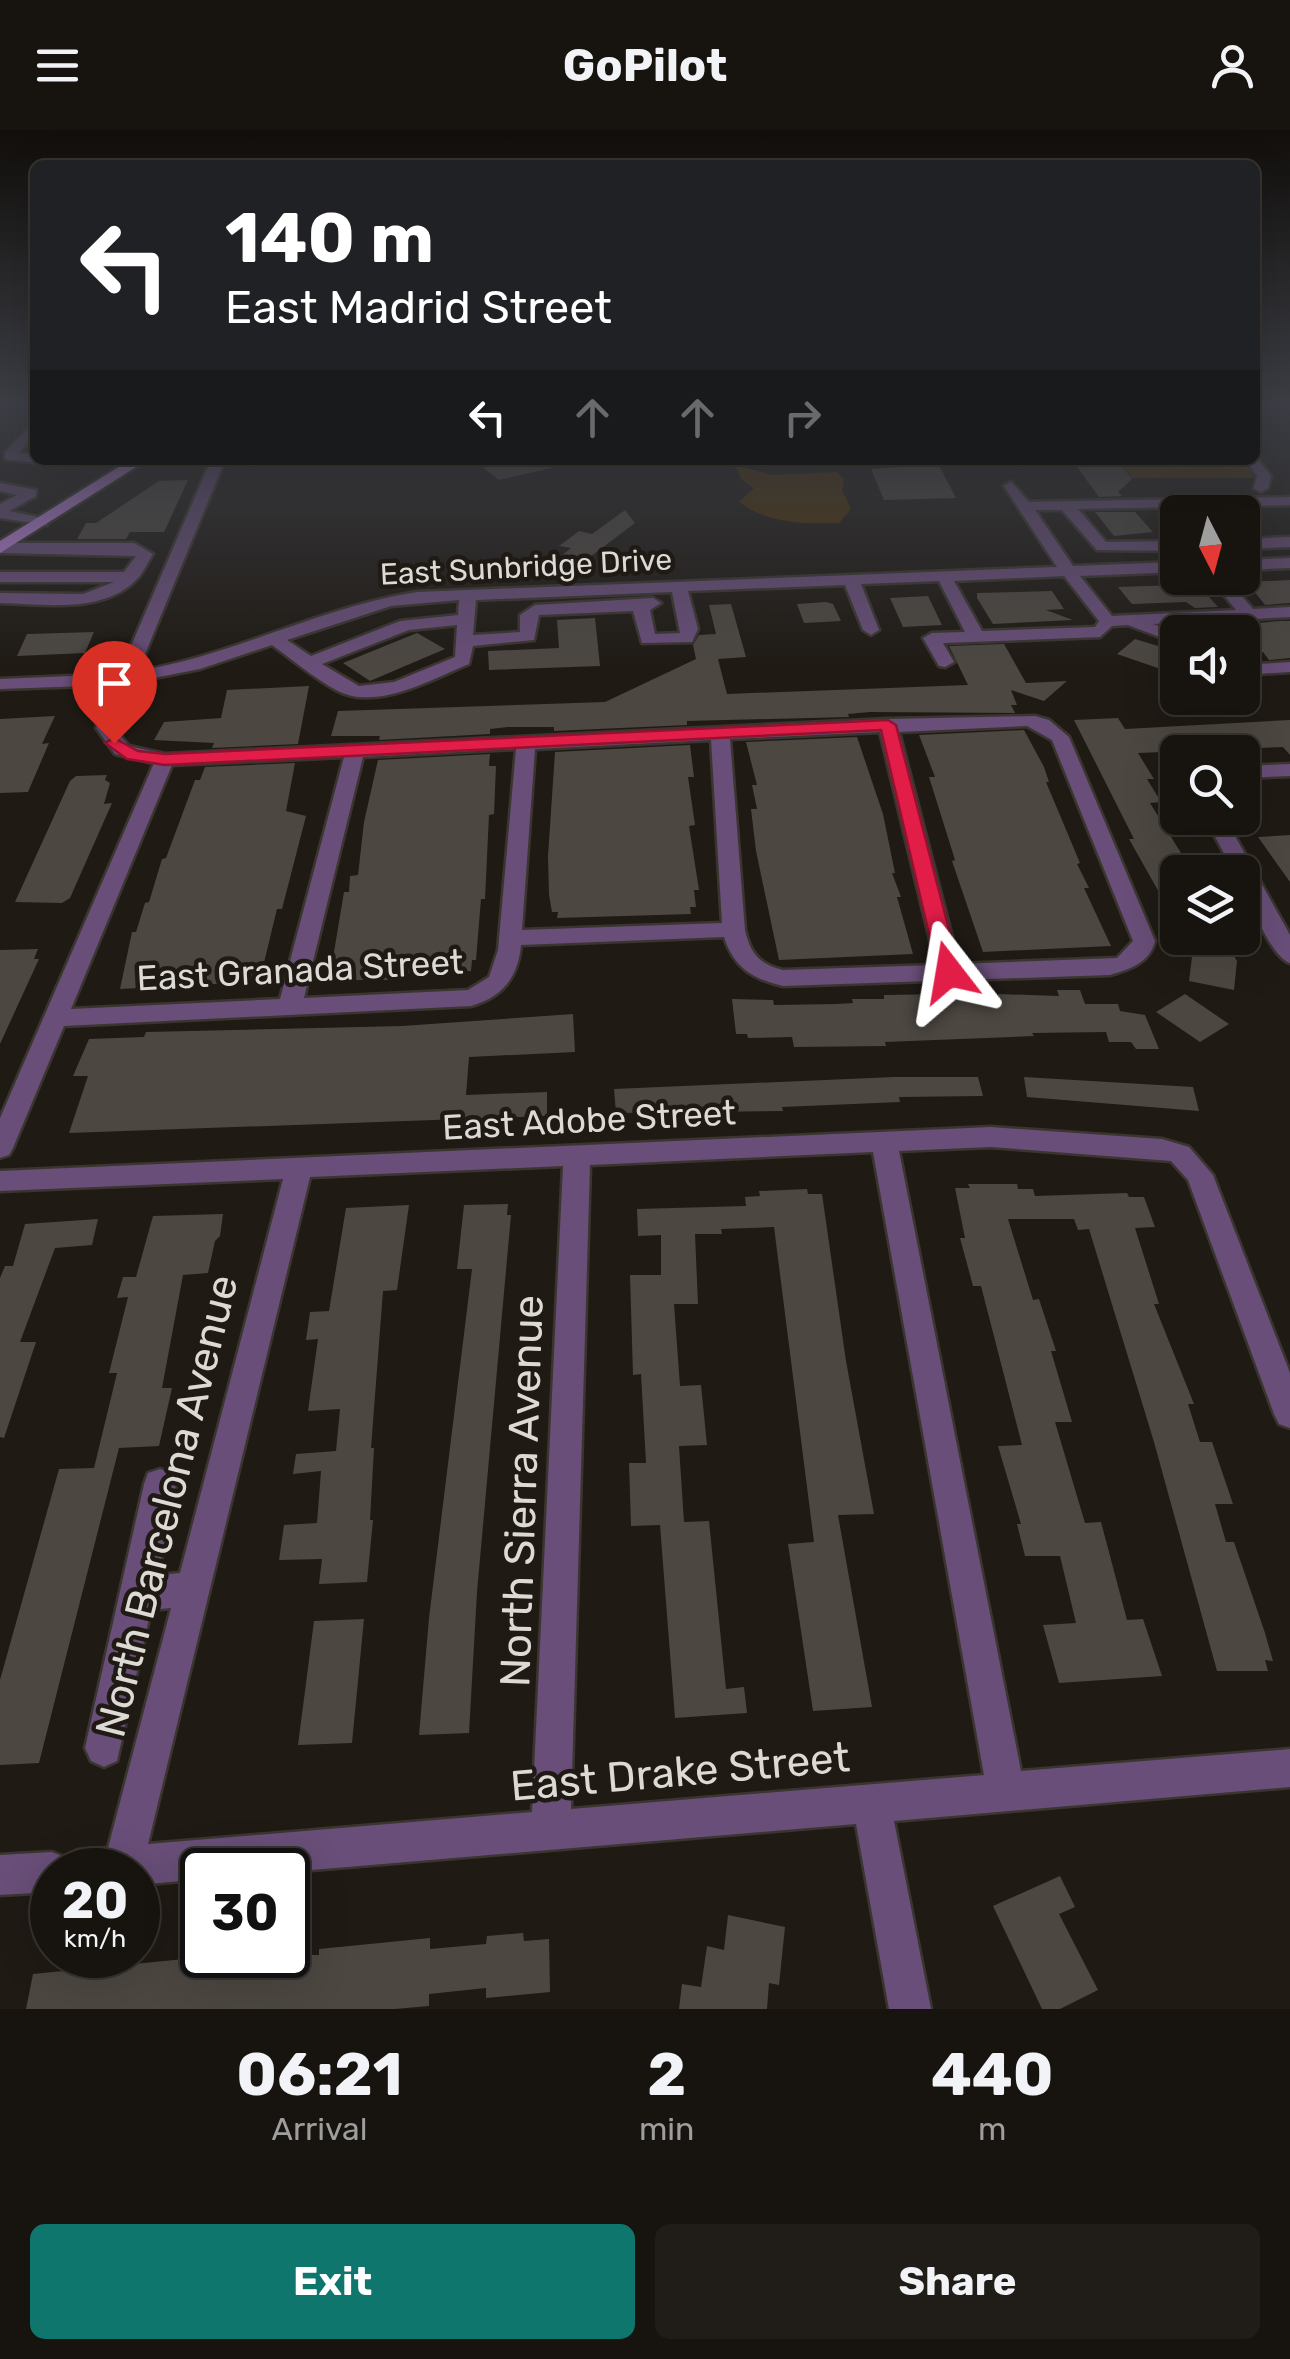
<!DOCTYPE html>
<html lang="en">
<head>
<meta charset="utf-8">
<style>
  body { margin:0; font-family:Rubik,sans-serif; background:#201d18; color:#f1f3f6; height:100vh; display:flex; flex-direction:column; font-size:38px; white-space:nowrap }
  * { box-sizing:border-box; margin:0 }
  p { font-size:32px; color:#9e9e9e }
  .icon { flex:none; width:55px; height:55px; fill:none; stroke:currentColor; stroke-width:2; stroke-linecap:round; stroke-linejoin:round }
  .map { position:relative; height:1879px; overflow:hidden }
  .drawer { display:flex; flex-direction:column; background:#17140f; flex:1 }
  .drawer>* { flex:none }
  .hud { position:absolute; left:30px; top:30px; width:1230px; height:305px; border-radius:15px; box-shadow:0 10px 40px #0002,0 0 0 2px #36332f; background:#202124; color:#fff; overflow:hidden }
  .needle { width:65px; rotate:174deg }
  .fabs { position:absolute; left:1160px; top:365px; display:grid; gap:20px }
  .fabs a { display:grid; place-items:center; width:100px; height:100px; border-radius:15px; background:#17140f; box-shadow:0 10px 40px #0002,0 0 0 2px #36332f; font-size:50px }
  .speed { position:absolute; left:30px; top:1718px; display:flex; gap:20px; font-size:50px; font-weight:700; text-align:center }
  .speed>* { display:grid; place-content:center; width:130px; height:130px; border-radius:50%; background:#17140f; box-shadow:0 10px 40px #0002,0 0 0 2px #36332f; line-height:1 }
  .speed small { font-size:25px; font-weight:400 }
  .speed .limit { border:5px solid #111; border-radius:15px; background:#fff; color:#111 }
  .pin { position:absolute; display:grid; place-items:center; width:85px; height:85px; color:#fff; margin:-102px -42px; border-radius:50% 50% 50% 0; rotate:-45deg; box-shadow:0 0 10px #0007 }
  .pin .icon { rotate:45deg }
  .me { position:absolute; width:110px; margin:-55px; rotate:346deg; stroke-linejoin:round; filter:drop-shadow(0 0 8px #0008) }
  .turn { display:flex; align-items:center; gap:35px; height:210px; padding:0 30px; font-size:45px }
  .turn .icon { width:130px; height:130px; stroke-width:2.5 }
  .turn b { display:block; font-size:70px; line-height:85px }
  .lanes { display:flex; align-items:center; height:95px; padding:0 30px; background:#0003; justify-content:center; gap:50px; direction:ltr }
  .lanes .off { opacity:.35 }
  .eta { display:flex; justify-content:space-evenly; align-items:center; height:170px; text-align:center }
  .eta b { font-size:60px; font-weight:700; line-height:70px }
  .action { display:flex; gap:20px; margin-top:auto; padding:20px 30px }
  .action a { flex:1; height:115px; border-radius:15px; background:#0f766e; color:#fff; font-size:40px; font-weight:700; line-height:115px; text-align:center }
  .action a+a { background:#201d18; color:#f1f3f6 }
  header { display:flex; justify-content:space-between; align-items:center; height:130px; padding:0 30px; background:#17140f; font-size:45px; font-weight:700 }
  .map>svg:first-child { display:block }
  .green { fill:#4c3204 }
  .building { fill:#4c4741 }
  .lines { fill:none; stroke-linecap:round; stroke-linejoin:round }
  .minor-casing { stroke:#3a352f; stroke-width:5 }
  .major-casing { stroke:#3a352f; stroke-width:5 }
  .minor { fill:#684e78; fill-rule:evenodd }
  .major { fill:#b780d8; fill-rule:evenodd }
  .route { fill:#e11d48; stroke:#92132f; stroke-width:2.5 }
  .labels { text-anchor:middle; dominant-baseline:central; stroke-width:9; stroke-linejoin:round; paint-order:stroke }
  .far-street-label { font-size:30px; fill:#dddad6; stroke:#1f1a14 }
  .street-label { font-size:35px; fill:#dddad6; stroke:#1f1a14 }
  .near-street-label { font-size:42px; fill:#dddad6; stroke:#1f1a14 }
</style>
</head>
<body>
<header><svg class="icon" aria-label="menu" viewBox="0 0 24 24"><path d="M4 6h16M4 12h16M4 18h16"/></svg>GoPilot<svg class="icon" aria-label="person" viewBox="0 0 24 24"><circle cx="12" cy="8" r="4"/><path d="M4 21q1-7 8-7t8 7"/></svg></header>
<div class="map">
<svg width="1290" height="1879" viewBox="0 0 1290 1879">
  <rect width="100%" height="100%" fill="#1f1a14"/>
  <path class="green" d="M1117,330H1245L1254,348H1132Z
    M734,335L773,345L837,342L844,349L842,360L851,379L839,393C804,394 769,394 739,372L754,358L742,350Z"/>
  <path class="building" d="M473,330H550L551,338L499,350Z
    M896,330H936L956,368L884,370L871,339L900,337Z
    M1072,330H1117L1132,349L1118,362L1122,366L1099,367Z
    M188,350L164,402H130L126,409H77L86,393H96L159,351Z
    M625,380L635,393L574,439L551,434L571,418L559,416L579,401L592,404Z
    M1095,382H1135L1153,402L1114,406Z
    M1170,446L1192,448L1218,477L1195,478L1186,472L1132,474L1118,457L1177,455Z
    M1290,450V473L1265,475L1247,452Z
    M1052,461L1064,479L1046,480L1073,490L993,494L977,468V463Z
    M928,466L942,495L903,497L890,468Z
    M826,472L833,474L841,491L804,493L797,474Z
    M731,474L746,527L718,529L727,564L968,555L949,516L1004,514L1026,553L1067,551L1044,571L1011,560L1017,575H1011L1015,583L870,582L848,584L849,587L687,591V595L554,601V597H508L490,599V604L379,610L380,606H331L338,581L605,572L696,529L693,515L699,505L716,504L709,475Z
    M595,488L600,536L489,540L488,521L559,518L557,490Z
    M1280,491H1290V528L1269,530L1263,522H1257L1234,495Z
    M94,502L85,523L17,526L27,504Z
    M417,503L445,519L370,551L343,533Z
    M1135,509L1178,522V545L1117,524Z
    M309,556L298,614L212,618L214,613L154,610L164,592L221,588L227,560Z
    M55,586L42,614L49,613L28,662L0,663V589Z
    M1118,588L1125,599L1290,590V625L1283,617L1138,623L1154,649H1147L1161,672L1150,673L1181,723L1174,724L1186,742H1178V796L1129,709H1134L1074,590Z
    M1024,600L1044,637L1049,652H1046L1080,733L1077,734L1089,758H1084L1111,816L983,822L952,731L955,730L929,647H935L919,605Z
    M857,607L883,684L895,743H892L901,767H897L913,824L779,830L756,721L751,679H757L752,655H757L746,612Z
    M690,615L694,647H688L695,695L689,696L699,760H694L696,777H690L691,784L557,788L558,782H552L549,765L548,726L555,622Z
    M490,624L489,636H496L494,684L489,685L485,769H481L476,830H472L471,841L390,844L389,850H336L338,840H331L344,762H349L350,746L358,745L364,692L378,630Z
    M295,633L286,681L306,686L282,779H277L261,845L254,847L253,852L120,859L132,802H136L145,773L149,772L162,729L166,728L195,650H200L205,637Z
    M107,645L105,650L110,653L104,674L112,673L70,768L62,773L15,772L70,651L76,646Z
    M1290,705V752L1258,707Z
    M1180,808H1222L1237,831L1234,860L1189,851L1192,827Z
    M38,819L34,829H39L0,914V820Z
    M1057,860H1080L1085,874H1118L1120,881L1145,885L1159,919H1136L1131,912H1109L1106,902L1032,903L1034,906L885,912L886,916L794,917L792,907L748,908L747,904H736L732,869L773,870L774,875L837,874L853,873L852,869H884V865L952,864L954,870H999L998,864L1059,866Z
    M1185,864L1229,894L1200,912L1156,882Z
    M573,884L575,922L469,927L466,965L547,962V986L69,1003L88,946H73L89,909L144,907L146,902L402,896Z
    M894,947H978L983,966L899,967L900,972L782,977L783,981L616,983L614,959Z
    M1024,947L1193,957L1199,981L1027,967Z
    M968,1054H1017L1018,1059H1033L1035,1066L1127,1063L1129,1067H1144L1155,1097L1135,1098L1159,1174H1154L1194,1274H1188L1200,1312H1212L1233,1374H1215L1226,1412H1234L1265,1503L1273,1531L1265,1530L1268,1541H1217L1154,1312L1089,1099L1078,1100L1074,1089H1008L1033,1170L1039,1169L1056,1221H1051L1072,1292H1055L1085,1393L1101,1392L1127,1490L1143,1489L1162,1546L1059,1553L1043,1495L1076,1493L1060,1426H1025L1017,1394H1021L998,1316L1022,1315L981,1156H973L960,1108H965L955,1058H970Z
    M807,1059L808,1064H822L846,1231L874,1384L838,1385L872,1577L813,1581L788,1414L814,1412L774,1097L721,1099L722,1104H695L698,1174H674L680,1256L701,1255L707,1315L679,1316L684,1392L709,1391L726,1559L744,1557L747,1583L675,1588L660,1395L631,1396L629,1333H646L641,1244L633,1245L630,1145H661V1105L638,1106L637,1079L746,1076L745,1067L760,1066L759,1061Z
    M508,1074L507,1085H511L477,1462L469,1603L419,1605L429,1488L472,1139H457L464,1075Z
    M409,1075L397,1160L383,1161L371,1318H374L370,1390H373L367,1452L319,1454L322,1429L279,1430L284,1395L317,1393L321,1341L293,1344L296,1324L336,1321L340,1279L308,1281L318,1209L306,1210L310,1182L329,1181L346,1078Z
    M223,1084L220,1106L215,1111L208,1143L183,1145L162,1258H172L159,1316L119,1318L39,1633L0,1635V1550L59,1339L94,1338L117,1243H109L128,1167L117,1168L123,1147H136L153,1086Z
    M98,1089L92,1115L55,1118L20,1212H36L4,1308L0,1307V1148L5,1136H13L25,1094Z
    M364,1489L352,1613L298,1615L314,1491Z
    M1060,1746L1075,1777L1059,1784L1098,1860L1060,1879H1042L993,1776Z
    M728,1785L785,1797L779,1855L769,1853L767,1879H679L682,1854L701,1857L707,1816L724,1820Z
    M523,1803L524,1811L549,1809L550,1862L486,1868V1858L429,1864V1876L395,1879H26L33,1844L225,1825H319V1819L430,1808V1819L486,1814L487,1806Z"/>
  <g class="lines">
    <defs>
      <path id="minor" d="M28,299L35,303L19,323L35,326V330H42L40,333L5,329V323Z
        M1255,326L1271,346L1268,358L1261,362L1254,358L1257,346L1246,330H1255Z
        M211,330H225L138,541C235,525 320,477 417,462L1057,437L1004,356L1011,352L1029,372L1290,367V375L1078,379L1106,412L1178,411V421L1097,420L1062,380H1035L1073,436L1178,432V442L1080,446L1112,486L1236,480L1210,448H1226L1253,479L1290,477V487L1153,494L1178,503V514L1128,495L1112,496L1100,507L943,513L954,532L945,537L939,536L923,508L932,503L965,502L939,451L861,454L879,500L871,505L863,500L845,455L688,461L698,499L692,512L642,513L633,481L539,485L534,510L473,516L469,534C432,549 376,582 336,560C314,548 293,530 272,515L200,539L133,552L114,598L129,616L165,624L888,589L1035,586L1049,590L1069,607L1155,811C1150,833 1130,839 1110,845L783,856C753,849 734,838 724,807L521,815C518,847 503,867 471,876L64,896L13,1018L9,1025L0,1028V988L154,633L115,624L96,598L114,555L0,559V549L119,544ZM1064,446L1099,491L1095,497L982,501L954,451ZM672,462L680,503L655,504L650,480L661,473L653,468L535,475L520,485V502L473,505L476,470ZM459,470L458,485L400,491L311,526L287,510L391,476ZM457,495L455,527L394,552L359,556L322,534L409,500ZM1027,596L1052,610L1133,811L1117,828L959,834L899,602ZM880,602L936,835L783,840C760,835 750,823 745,800L730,609ZM711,610L722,793L522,800L535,619ZM516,619L498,820L489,847L468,860L304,868L363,627ZM344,627L280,869L71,879L172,635Z
        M0,353L36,360V366L9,381L47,389V395L0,388V374L17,365L0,361Z
        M1290,407V417L1242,419V409Z
        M0,413H134L153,424C148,432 142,445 136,450C103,484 43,474 0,473V463L83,464L114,452H0V442H124L136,426L0,423Z
        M1290,428V438L1242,440V430Z
        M1242,529L1258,534L1290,532V542L1256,544L1242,540Z
        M1290,634V646L1242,648V636Z
        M1205,688H1225L1290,805V833C1272,829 1242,761 1242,742H1234Z
        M991,997L1162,1009L1189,1017L1213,1045L1290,1243V1298L1279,1294L1274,1284L1188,1050L1171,1031L991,1017L899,1021L1021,1641L1290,1619V1657L894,1691L931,1879H889L856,1694L288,1742L202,1740V1749L138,1755V1740H52V1762L0,1765V1725L52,1722L64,1727L78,1720L108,1718L171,1478L151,1480L117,1631L104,1637L91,1631L85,1618L144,1354L148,1343L160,1339L172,1343L176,1354L158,1445L180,1443L283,1049L0,1061V1041ZM873,1022L984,1645L571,1679L590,1035ZM563,1036L532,1682L148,1714L310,1047Z"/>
      <path id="major" d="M130,330H147L0,423V411Z"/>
    </defs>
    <use href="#minor" class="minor-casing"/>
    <use href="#major" class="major-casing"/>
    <use href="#minor" class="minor"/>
    <use href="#major" class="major"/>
  </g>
  <linearGradient id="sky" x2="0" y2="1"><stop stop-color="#110e0b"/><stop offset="0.51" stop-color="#3c3e45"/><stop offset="1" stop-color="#3c3e45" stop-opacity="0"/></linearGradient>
  <rect width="1290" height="537" fill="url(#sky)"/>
  <path class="route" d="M888,590L896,595L960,842L949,849L938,842L881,600L165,635L127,629L105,613L114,608L138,621L165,624Z"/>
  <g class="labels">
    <g class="far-street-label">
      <text transform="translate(526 437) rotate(-3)">East Sunbridge Drive</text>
    </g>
    <g class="street-label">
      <text transform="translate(300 840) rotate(-3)">East Granada Street</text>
      <text transform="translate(589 990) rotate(-3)">East Adobe Street</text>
    </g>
    <g class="near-street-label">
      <text transform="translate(522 1361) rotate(-88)">North Sierra Avenue</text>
      <text transform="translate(167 1376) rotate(-76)">North Barcelona Avenue</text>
      <text transform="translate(680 1642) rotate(-5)">East Drake Street</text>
    </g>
  </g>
</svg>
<div class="fabs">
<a><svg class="needle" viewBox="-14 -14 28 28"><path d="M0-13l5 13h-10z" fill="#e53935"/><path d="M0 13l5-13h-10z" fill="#9e9e9e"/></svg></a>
<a><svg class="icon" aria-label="sound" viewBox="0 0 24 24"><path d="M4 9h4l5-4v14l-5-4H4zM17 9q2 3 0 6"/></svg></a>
<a><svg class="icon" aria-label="search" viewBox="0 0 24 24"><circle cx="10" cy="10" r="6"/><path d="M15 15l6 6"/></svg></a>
<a><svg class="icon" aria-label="layers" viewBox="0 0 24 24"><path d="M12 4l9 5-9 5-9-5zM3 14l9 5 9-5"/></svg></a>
</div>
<div class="speed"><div>20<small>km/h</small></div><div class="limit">30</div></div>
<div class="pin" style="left:114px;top:613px;background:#d93025"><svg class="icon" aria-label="arrive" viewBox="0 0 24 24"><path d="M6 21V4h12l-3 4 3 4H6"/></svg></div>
<svg class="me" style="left:949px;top:842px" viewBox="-20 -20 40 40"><path d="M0-17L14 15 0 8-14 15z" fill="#e11d48" stroke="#fff" stroke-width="4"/></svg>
<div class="hud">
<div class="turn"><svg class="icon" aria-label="left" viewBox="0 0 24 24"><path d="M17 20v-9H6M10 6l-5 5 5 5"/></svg><div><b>140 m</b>East Madrid Street</div></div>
<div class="lanes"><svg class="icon" aria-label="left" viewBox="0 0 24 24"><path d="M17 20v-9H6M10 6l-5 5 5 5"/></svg><svg class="icon off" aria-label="ahead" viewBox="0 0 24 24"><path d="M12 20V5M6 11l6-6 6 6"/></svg><svg class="icon off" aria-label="ahead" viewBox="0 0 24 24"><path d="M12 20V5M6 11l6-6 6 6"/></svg><svg class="icon off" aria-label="right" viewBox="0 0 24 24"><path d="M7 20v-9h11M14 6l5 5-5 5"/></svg></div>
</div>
</div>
<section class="drawer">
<div class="eta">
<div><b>06:21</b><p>Arrival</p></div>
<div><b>2</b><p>min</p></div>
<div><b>440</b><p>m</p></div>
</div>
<div class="action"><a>Exit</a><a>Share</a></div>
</section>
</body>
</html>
